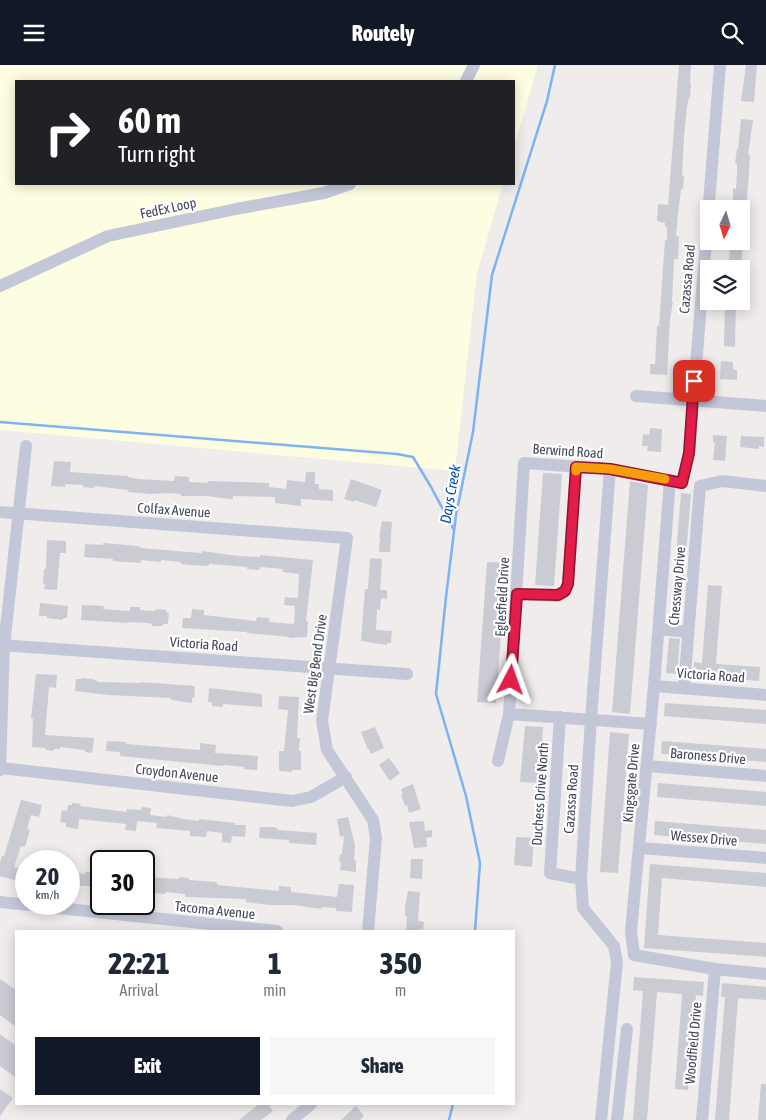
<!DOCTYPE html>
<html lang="en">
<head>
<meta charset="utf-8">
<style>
  body { margin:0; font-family:"Asap Condensed",sans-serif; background:#f6f6f7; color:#1f2937; height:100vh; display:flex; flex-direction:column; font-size:19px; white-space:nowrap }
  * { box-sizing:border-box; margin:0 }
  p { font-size:16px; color:#747a83 }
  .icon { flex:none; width:28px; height:28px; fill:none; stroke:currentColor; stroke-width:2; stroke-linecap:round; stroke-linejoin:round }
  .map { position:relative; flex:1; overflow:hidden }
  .sheet { position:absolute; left:15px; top:865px; width:500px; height:175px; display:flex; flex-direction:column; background:#fff; border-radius:0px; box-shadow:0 2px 12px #0003 }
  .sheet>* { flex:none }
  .guide { position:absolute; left:15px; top:15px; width:500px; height:105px; border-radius:0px; box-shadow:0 2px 12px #0003; background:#202124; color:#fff; overflow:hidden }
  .needle { width:32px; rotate:184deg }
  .tools { position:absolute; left:700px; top:135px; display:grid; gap:10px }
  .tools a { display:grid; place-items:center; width:50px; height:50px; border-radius:0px; background:#fff; box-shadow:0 2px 12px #0003; font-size:25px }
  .speed { position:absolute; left:15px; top:785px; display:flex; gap:10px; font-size:25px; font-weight:700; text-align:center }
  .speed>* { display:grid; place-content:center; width:65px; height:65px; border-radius:50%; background:#fff; box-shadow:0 2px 12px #0003; line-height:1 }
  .speed small { font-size:12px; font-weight:400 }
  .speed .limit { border:2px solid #111; border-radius:8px; background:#fff; color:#111 }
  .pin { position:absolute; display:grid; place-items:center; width:42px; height:42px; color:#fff; margin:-21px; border-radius:10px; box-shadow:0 2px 8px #0006 }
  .me { position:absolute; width:55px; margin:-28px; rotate:4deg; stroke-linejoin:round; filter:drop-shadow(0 0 4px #0008) }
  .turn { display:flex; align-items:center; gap:18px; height:105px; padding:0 20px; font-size:22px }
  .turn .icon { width:65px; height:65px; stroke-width:2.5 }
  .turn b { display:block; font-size:35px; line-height:42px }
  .eta { display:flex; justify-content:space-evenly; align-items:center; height:85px; text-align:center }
  .eta b { font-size:30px; font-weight:800; line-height:35px }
  .primary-button { display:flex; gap:10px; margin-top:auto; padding:10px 20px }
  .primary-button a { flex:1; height:58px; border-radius:0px; background:#111827; color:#fff; font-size:20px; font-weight:800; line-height:58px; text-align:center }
  .primary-button a+a { background:#f6f6f7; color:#1f2937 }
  header { display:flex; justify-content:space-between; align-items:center; height:65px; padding:0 20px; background:#111827; color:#fff; font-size:22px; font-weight:800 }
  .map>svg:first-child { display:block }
  .commercial { fill:#fcfde1 }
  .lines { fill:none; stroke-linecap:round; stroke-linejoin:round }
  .stream { stroke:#7db2f3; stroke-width:2.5 }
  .building { fill:#cbcbd4 }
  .minor { stroke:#c3c7d8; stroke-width:12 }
  .route-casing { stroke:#92132f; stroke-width:12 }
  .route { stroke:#e11d48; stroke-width:9 }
  .slow { stroke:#f59e0b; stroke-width:9 }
  .labels { text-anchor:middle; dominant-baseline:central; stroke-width:4.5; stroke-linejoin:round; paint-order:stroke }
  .street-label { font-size:14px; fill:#42475a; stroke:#fff }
  .water-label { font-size:15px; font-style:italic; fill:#004eb0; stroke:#fff }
</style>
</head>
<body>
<header><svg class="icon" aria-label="menu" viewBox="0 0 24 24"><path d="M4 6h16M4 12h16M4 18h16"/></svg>Routely<svg class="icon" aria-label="search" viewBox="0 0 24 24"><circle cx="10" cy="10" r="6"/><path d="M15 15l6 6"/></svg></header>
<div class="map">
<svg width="766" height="1055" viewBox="0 0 766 1055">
  <rect width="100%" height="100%" fill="#efeceb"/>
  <path class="commercial" d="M0,0H538L514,82V16H16V119H503L477,208L455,406L0,365Z"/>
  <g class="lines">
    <path class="stream" d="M0,357L397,389L413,392L431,422L454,465
      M475,866L480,798L466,731L436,629L446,532L456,450L473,367L492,210L547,36L555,0
      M449,1055L453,1039"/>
  </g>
  <path class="building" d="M679,0H691L690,19H691L690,33H689L687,42L684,72L682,111H684L683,124H681L678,150L676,171H679L678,194H674L672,237H673L670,254L667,310L650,309V299H655L657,261H659L665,175H667V162H665V158L657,156L658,139L668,140Z
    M746,0H757L754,37L741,36Z
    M741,54L753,55L748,90H750L749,108L746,144H733V123L736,124L737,107V99L735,98L737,84H738Z
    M730,176H743L741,204H729Z
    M725,236H736L735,282L724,281Z
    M721,296L733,297V304L737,305V315L720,314Z
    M650,363L662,364L661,387L647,386L648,381H642L643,369L649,370Z
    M713,370L727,371L725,396L713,395L715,377H713Z
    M741,371L764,372V382L759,381V384L740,382Z
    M54,396L71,397L70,407L128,411V412L138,414L174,416L175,411L189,412V417L207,418L208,416L269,418V422L286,424L287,415L305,417L306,407H315V419H319V424L333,425V436L301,434V441L275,438V432L233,431V434H229L207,431H181V429L167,428L151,429L128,427V425L95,421L94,423L83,422V420L65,419V422L51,421Z
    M543,408L562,409L554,521L535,520Z
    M351,414L382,425L376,442L355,435L354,437L344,434Z
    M630,416L648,420L630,649L612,647Z
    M681,428L691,429L682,539H672Z
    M382,456L392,457L390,487H379L380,473H379Z
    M47,475L66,476V488H60L57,525L44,524L45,519L43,518L44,504H46Z
    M103,478L138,481L142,483L176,486L202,488V486L239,491L260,492V490L313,495L306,556H308L307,572L289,573V572L280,571L247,568V567L182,563L183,553H191L192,544L204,545V550L256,556L257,552L270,553L269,557L294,559L295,541L284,540L285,532L298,533L299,509L283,507V504L260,502L259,505L247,504V502L209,499V501L189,500L181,499V497L161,495V497L141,495V498L125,497L113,496V494L84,492L85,479L103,480Z
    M370,493L382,494L380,525H387V534L381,533L380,545L377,544L376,565L392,566L391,578H387V580L361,576L365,524H368Z
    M487,497L506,498L496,638L477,637Z
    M708,520L722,521L716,599L760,602L759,616L693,611L694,597L702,598Z
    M40,538L68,541L67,553H63V555L47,553V551H39Z
    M82,540L104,541L103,544L130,546V542H140V545L155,546L156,544L166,545V547L169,548L168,559H163V561H152V559L147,558L129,557V558L81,555Z
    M669,573L680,574L677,609L666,608Z
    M36,609L57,610L56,623L49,622L45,670L94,673L92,688L85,687V685L60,682V684H54V686L46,685V683L32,682L33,654L31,653Z
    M82,613L93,614L99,617L141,618V617L195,621L194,633H192V638L171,635V633L108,630L75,626L76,614H82Z
    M209,623L262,629V642L223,639V642L212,641V637H208Z
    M279,631L299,632L297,673H300L299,686H301V705H292V707L279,706V686H284L288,645L278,644Z
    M665,638L766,645V659L664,651Z
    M525,661L543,662L539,718L520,717Z
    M375,662L384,683L371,689L369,684L368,685L361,667Z
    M610,667L629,669L618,808L600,807Z
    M107,676L126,677V679L200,685V678L216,680L215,688L258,691L257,705L244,704V702L223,700V701L120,691V687L106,686Z
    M662,676L766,684V697L661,689Z
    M389,693L400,708L390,716L379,700Z
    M658,718L766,727V741L657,732Z
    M413,719L421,744L409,748L407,740L405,741L401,730H403L401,724Z
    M21,735L42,740L39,752L31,750L27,764L30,765L25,782L21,781L14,802L22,804L18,816L0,811V798L2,791H4Z
    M72,738L81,739L80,741L127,747V744L141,745L142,742L151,743L150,750L167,752V750L183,754L199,756V754L235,758V760H246L245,772L232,771L231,778L222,777V768L207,766L206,772L190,771V766L156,763L157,758L137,756L136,766L125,765L126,759L79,754L78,764L66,762V758L60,757L62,745L67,746L68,740H72Z
    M348,752L355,780L354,795L356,796V807L340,805L341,797H339L340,789H342L344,771L340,772L337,754Z
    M424,756L425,766L432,765V772L426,773L427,782L414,783L409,757Z
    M655,756L766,765V779L654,770Z
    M260,762H275L279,765L317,768L316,780L289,778V775L259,773Z
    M516,772L534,773L532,802L514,800Z
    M411,794H423L422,814L410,813Z
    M650,799L766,808V822L662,813L658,870L766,878V892L644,883Z
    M85,807L97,808L96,822L73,820L74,808L85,809Z
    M144,812L179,814V812L189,813V815L216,817L218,820L279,826V821L291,822V827L337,832L339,819L354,820L352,847L336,846V843L322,842L321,844L294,840H268L246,837V834L185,832V829L165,827V829L154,828V825H144Z
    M408,826L420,827L418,856L424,857L423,865L419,864V866H406L407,851H405V842Z
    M634,912L704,917L703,931L696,930L688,1025L675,1024L682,929L657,927L647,1055H633L643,926L633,925Z
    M0,914L16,925V962L0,950Z
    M722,918L766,922V935L738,933L729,1055H715L725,932H721Z
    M0,969L16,981V1013L0,1001Z
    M761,1019H766V1055H758Z
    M0,1024L13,1033L0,1051Z
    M259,1039H268L273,1046L261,1055H239Z
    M356,1041L364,1051L360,1055H341Z"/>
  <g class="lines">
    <path class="minor" d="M466,16L474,0
      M0,221L108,171L236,144L324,128L350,119
      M636,331L766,341
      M670,415L654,621L631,866L634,890L715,904L766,909
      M0,447L347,473L322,656L327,685L373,755L376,773L368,866
      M517,529L558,531L565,526L568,519L576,402
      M659,564L688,567
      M0,580L407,609
      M654,621L766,630
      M684,623L700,421L722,416L766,421
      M509,649L651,659
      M560,652L550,808L581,814
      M498,696L509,649L524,398L610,404L682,418L689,389L720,0
      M647,701L766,711
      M1,703L292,736L311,732L346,712
      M0,705L4,581L26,381
      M640,783L766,793
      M0,837L277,866
      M292,1055L311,1039
      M601,1055L617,897L614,881L583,843L581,814L591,654L610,404
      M617,1055L627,964
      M702,1055L715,904"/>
  </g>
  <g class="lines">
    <defs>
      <path id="route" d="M511,615L517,529L558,530L565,526L568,519L576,402L610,404L682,418L689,388L694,316"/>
    </defs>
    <use href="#route" class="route-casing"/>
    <use href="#route" class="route"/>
    <path class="slow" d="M576,406V402L610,404L665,414"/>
  </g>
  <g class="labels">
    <g class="street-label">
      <text transform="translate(168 143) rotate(-12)">FedEx Loop</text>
      <text transform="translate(687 214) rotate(-85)">Cazassa Road</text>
      <text transform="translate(568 386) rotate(4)">Berwind Road</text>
      <text transform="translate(174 445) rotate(4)">Colfax Avenue</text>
      <text transform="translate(677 521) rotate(-85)">Chessway Drive</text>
      <text transform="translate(502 532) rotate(-87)">Eglesfield Drive</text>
      <text transform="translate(204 579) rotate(4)">Victoria Road</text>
      <text transform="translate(315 599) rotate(-82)">West Big Bend Drive</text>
      <text transform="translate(711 610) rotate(4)">Victoria Road</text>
      <text transform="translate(708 691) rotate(5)">Baroness Drive</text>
      <text transform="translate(177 708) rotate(6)">Croydon Avenue</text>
      <text transform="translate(631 718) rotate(-85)">Kingsgate Drive</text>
      <text transform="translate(540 729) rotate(-86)">Duchess Drive North</text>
      <text transform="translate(571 734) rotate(-86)">Cazassa Road</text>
      <text transform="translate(704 773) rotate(5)">Wessex Drive</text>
      <text transform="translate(215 845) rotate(6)">Tacoma Avenue</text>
      <text transform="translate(693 978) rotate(-85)">Woodfield Drive</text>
    </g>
    <g class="water-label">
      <text transform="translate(450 429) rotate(-80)">Days Creek</text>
    </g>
  </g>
</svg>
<div class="tools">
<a><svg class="needle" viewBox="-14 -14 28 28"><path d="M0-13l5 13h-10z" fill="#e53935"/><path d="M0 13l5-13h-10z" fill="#747a83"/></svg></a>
<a><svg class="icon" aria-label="layers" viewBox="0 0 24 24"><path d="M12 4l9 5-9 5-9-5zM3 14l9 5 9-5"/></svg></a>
</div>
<div class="speed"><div>20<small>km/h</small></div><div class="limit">30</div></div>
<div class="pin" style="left:694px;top:316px;background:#d93025"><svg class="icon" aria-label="arrive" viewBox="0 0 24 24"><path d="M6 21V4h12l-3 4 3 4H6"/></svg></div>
<svg class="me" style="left:511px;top:615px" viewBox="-20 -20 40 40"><path d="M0-17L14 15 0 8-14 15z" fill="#e11d48" stroke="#fff" stroke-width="4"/></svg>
<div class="guide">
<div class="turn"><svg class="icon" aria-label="right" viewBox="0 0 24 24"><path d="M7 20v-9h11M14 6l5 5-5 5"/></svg><div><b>60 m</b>Turn right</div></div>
</div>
<section class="sheet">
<div class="eta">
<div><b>22:21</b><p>Arrival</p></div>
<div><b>1</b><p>min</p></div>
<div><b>350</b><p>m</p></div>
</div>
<div class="primary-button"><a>Exit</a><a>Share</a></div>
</section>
</div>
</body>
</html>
